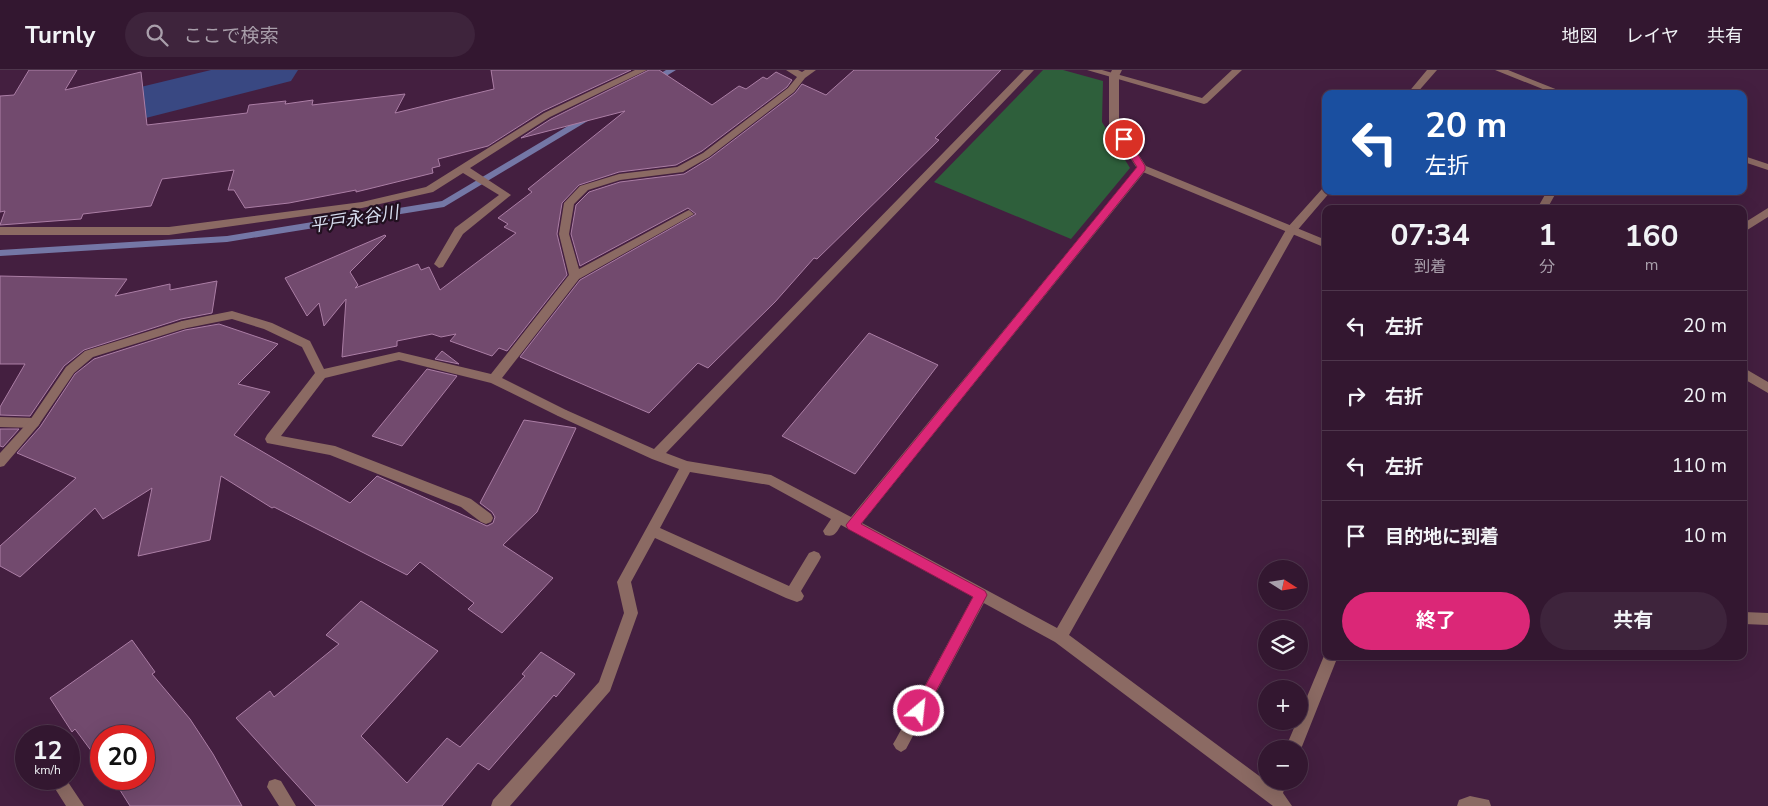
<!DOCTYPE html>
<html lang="ja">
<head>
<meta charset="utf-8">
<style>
  body { margin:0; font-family:"Nunito Sans","Noto Sans JP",sans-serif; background:#3e243c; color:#f1f3f6; height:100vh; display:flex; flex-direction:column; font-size:19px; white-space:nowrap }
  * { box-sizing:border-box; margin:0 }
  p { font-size:16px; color:#a99fab }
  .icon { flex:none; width:28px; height:28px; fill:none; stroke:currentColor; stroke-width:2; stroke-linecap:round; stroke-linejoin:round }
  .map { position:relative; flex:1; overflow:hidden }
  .panel { position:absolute; left:1322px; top:135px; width:425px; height:455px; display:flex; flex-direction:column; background:#331730; border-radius:10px; box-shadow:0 5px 20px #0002,0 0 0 1px #4e364c }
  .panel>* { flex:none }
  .banner { position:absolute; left:1322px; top:20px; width:425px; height:105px; border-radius:10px; box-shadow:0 5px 20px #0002,0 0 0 1px #4e364c; background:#1a4fa0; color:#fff; overflow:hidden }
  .needle { width:32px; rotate:102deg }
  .buttons { position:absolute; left:1258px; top:490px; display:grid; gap:10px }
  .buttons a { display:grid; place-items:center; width:50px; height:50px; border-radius:50%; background:#331730; box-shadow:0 5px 20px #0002,0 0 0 1px #4e364c; font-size:25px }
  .speed { position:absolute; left:15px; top:655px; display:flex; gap:10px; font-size:25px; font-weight:700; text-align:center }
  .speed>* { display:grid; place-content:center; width:65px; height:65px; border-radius:50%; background:#331730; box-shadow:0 5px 20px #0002,0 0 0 1px #4e364c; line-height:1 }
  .speed small { font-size:12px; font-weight:400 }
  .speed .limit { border:8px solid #d22; background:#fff; color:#111 }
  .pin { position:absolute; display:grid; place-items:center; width:42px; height:42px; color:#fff; margin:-21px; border:2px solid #fff; border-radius:50%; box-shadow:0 1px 5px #0007 }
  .me { position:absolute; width:55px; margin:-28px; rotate:28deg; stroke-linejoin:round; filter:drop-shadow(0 0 4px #0008) }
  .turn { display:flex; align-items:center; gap:18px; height:105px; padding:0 20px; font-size:22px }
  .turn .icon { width:65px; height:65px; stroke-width:2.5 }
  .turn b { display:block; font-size:35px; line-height:42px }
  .eta { display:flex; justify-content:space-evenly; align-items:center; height:85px; text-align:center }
  .eta b { font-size:30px; font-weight:700; line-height:35px }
  .action { display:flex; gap:10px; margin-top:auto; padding:10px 20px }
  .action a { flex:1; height:58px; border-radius:30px; background:#db2777; color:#fff; font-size:20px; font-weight:700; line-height:58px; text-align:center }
  .action a+a { background:#3e243c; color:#f1f3f6 }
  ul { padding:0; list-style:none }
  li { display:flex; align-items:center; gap:15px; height:70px; padding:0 20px; border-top:1px solid #4e364c }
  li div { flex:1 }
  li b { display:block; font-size:19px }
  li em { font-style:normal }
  header { display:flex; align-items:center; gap:30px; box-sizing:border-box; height:70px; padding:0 25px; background:#331730; border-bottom:1px solid #4e364c }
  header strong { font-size:24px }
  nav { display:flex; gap:28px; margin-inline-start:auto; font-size:18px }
  .search { width:350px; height:45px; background:#3e243c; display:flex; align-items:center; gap:12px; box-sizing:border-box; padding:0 18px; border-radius:28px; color:#a99fab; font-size:19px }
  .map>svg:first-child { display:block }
  .green { fill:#2e5f3b }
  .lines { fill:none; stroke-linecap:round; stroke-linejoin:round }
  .stream { fill:#7477a6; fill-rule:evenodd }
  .river { fill:#394882; fill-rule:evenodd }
  .building { fill:#724a6e; stroke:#ab7ea5 }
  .service { fill:#8b6a63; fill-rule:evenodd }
  .minor { fill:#8b6a63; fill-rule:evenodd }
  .tertiary { fill:#8b6a63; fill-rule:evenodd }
  .route { fill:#db2777; stroke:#8e194d }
  .labels { text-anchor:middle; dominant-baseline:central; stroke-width:4.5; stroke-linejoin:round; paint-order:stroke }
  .water-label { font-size:18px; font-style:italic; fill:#d6dcee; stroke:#21101f }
</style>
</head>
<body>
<header>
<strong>Turnly</strong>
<div class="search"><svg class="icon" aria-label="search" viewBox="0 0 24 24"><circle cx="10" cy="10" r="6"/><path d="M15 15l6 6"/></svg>ここで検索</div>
<nav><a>地図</a><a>レイヤ</a><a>共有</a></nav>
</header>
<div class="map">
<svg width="1768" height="736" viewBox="0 0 1768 736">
  <rect width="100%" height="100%" fill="#441f40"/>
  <path class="green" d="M1043,0H1063L1103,11L1102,52L1130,98L1071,169L934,112Z"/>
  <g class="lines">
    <path class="stream" d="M666,0H676L655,13H652L648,11Z
      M588,44L592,47L591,49L444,137L227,172L0,186V180L227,166L442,131Z"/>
    <path class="river" d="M211,0H298L291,11L0,85V51Z"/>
  </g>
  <path class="building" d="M29,0H77L65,20L141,2L147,55L247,43L249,35L286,31L285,34L313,30L312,35L405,24L395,43L494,19L491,0H631L543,41L488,76L438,89L440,96L432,98L433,103L356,122V120L289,133L245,138L234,120H228L234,100L162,109L151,136L83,144L81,149L0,155L5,141L0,142V26L14,25Z
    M649,0H659L712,35L739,16L746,19L763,7L767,9L776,2L792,10L787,17L702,81L676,95L619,102L579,115L562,133L557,164L567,205L507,281L499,278L492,286L450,271L456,264L441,267L432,264L397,271V276L342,287L346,229L324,256L319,233L307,246L285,208L385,165L386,166L350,202L358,215L355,218L418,194L421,200L429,197L440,220L516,163L504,157L508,154L498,148L532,122L528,119L625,41L521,68L551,49Z
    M854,0H1001L935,68L939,70L817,189L814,188L775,232L708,298L698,293L649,343L520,287L580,210L696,144L688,138L580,196L571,164L576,135L589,122L620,112L684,104L710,88L795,23L802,14L826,25Z
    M0,206L127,209L115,226L170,214V220L217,211L212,243L181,249L84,280L64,296L30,346L0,345V337L25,294H0Z
    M219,254L278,274L238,314L270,322L234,365L350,433L377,406L487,456L493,453L495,447L492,442L480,433L524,350L576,358L537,442L503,475L553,508L502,563L468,539L474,533L420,492L407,505L274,437L272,438L221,406L210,470L138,486L152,418L103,449L95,438L20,507L0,496V476L76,408L17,383L40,357L75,304L94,289L185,260Z
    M869,263L938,295L855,404L782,366Z
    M442,281L459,294L435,289Z
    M427,299L457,306L402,376L372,366Z
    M0,359H19L3,377L0,376Z
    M361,531L438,581L361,666L407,713L447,668L460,677L525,606L522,604L541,582L575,604L556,627L554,625L489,700L478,693L442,736H316L236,648L270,621L274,627L339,574L326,565Z
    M132,570L155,602L152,604L190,649L213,684L242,736H130L113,709H144V666H101V694L75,659L72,662L50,628Z"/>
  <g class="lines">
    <path class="service" d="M786,0H798L802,2L805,0H816L805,8L794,22L709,87L683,102L620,110L588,120L574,134L569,164L579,199L685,142L689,140L694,144L579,209L502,308L566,340L568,343L566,346H558L491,313L399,290L325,308L281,366L335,376L471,429L491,444L493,448L491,452L486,454L481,452L461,437L330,385L267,373L265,369L267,365L315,303L302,277L264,259L232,249L182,259L176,255L182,251L232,241L272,253L310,271L324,299L399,282L491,304L569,205L559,164L564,133L580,116L619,104L677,97L703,83L788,18L797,7Z
      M0,347L34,348L38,350L40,353L38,356L34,358L0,357Z
      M981,519L986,521L988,525L986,529L906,679L901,682L896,679L893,674L896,669L976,521Z
      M275,709L281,711L296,736H279L267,717L269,711Z"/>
    <path class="minor" d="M635,0H647L550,47L470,98L511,125L463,164L443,197L439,198L434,194L455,158L499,125L463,103L433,122L362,138L169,165H0V157H169L362,132L426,117L544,43Z
      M1024,0H1034L666,383L687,391L771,405L851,447L1138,96H1146V100L862,453L1057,558L1287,158L1322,119L1326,118V121H1331L1295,163L1069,565L1266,711L1271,713L1287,711L1283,723L1292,736H1273L1055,572L841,455C837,462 834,468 825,465L823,461L831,449L769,415L690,402L660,458L789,516L809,483L814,481L819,483L821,487L819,491L801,521L804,526L802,530L797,532L786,528L655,468L631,512L638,543L610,621L510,736H491L493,730L599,612L624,543L617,512L679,399L652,389L558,346L556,343L558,340H566L654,379Z
      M1087,0H1102L1202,28L1232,0H1242L1207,33L1204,34Z
      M1427,0H1437L1416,24H1407Z
      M1495,0H1508L1568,24H1555Z
      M1744,86L1768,94V100L1744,92Z
      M1547,121H1557L1547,139H1537Z
      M182,251L186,252L188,255L186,258L93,287L74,303L38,356L4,396L0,397V383L30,350L66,297L85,281Z
      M1744,298L1768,312V323L1744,309Z
      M1744,542L1768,543V555L1744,554Z
      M1326,581V586H1338L1299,684V679H1285L1297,651H1299V646Z
      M49,709H66L84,736H66Z
      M1470,726L1489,730L1491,736H1457L1459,730Z"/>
    <path class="tertiary" d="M1112,0H1122L1119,6V55L1146,96L1326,170V178L1138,100L1109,55V6Z
      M1768,138V147L1744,162V153Z"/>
  </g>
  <path class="route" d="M1124,66L1127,67L1145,96V100L861,454L985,521L987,525L923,646L919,648L914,646L912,641L914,637L973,527L848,459L846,455L1137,97L1119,69Z"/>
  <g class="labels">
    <g class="water-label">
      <text transform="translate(354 149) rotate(-9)">平戸永谷川</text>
    </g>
  </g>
</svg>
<div class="buttons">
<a><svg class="needle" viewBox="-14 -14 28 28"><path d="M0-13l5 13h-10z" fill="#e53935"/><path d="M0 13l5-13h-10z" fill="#a99fab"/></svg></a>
<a><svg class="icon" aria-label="layers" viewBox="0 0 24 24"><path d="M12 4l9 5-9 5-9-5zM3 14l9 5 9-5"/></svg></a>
<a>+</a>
<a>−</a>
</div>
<div class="speed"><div>12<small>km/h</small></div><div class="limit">20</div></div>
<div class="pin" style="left:1124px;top:69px;background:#d93025"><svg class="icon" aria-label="arrive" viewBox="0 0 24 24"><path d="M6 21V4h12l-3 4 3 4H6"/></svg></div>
<svg class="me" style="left:919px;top:641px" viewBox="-20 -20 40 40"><circle r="17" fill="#db2777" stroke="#fff" stroke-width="3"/><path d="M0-11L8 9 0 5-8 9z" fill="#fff"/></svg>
<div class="banner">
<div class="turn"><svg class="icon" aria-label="left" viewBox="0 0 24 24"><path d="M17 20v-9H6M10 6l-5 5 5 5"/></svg><div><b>20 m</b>左折</div></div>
</div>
<section class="panel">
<div class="eta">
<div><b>07:34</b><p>到着</p></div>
<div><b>1</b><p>分</p></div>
<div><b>160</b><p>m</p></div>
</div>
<ul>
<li><svg class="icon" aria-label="left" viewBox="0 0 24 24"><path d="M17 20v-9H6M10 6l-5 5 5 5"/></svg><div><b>左折</b></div><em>20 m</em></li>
<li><svg class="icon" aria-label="right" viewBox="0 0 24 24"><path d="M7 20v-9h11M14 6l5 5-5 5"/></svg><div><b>右折</b></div><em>20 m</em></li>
<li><svg class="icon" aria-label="left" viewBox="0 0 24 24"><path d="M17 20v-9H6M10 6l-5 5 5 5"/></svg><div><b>左折</b></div><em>110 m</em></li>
<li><svg class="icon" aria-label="arrive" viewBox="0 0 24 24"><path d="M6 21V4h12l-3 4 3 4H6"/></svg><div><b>目的地に到着</b></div><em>10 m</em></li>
</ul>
<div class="action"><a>終了</a><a>共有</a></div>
</section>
</div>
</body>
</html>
